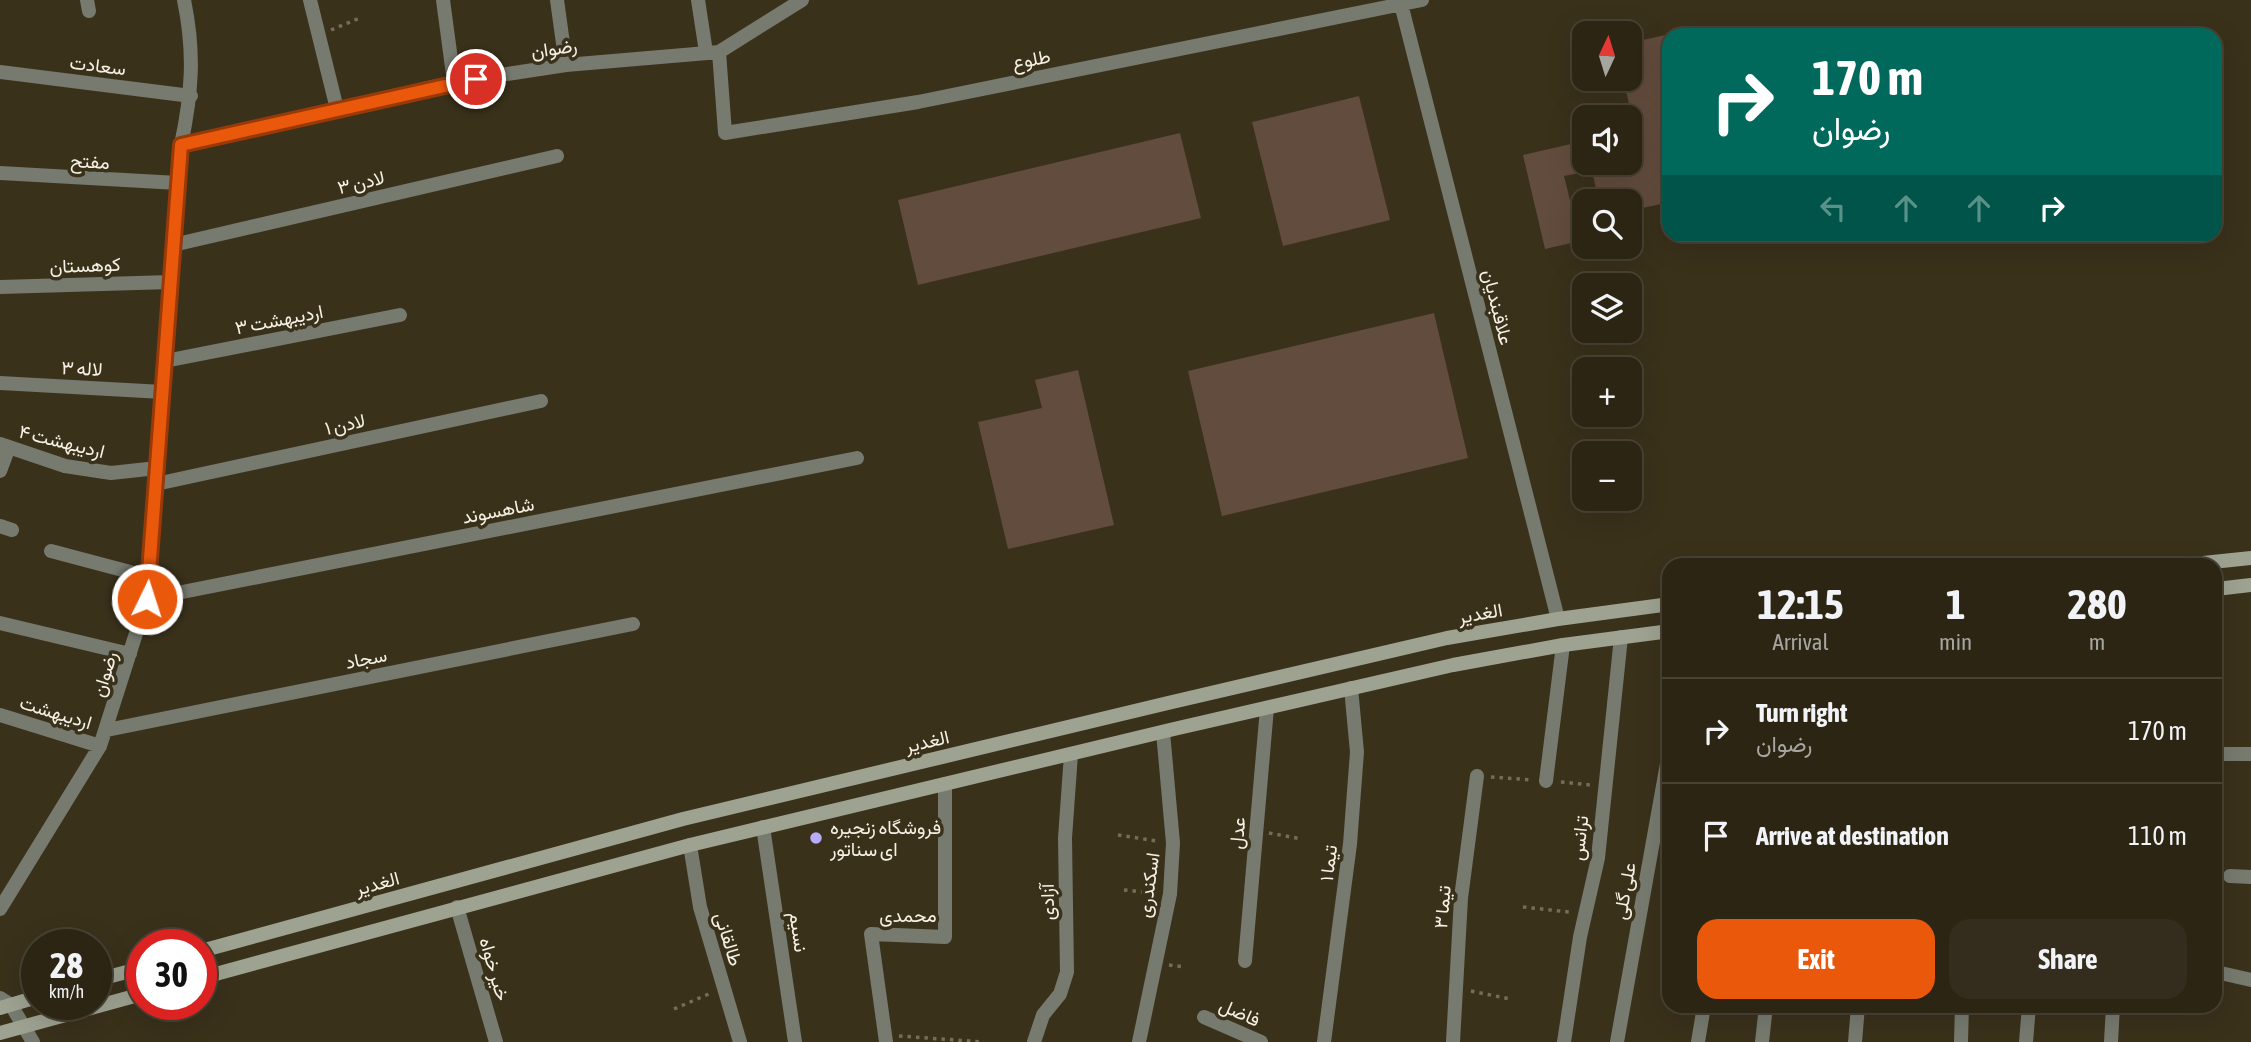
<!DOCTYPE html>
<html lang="en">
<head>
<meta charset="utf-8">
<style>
  body { margin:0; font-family:"Asap Condensed",Vazirmatn,sans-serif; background:#342d1d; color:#f1f3f6; height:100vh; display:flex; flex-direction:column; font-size:26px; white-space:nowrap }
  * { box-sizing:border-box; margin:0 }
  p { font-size:23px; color:#a6a5a0 }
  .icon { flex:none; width:38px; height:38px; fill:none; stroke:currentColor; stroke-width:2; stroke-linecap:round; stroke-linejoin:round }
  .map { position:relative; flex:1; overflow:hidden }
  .drawer { position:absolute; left:1662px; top:558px; width:560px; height:455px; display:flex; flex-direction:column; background:#2c2514; border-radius:21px; box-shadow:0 7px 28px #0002,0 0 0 2px #484234 }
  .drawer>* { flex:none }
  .top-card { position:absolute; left:1662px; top:28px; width:560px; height:214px; border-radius:21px; box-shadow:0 7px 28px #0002,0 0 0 2px #484234; background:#00695c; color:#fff; overflow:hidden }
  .needle { width:46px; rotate:4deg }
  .buttons { position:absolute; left:1572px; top:21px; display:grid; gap:14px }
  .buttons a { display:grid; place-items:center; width:70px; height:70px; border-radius:14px; background:#2c2514; box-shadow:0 7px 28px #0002,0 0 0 2px #484234; font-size:35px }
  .speed { position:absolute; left:21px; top:929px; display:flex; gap:14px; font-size:35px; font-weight:700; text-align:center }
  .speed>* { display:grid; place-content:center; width:91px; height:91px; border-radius:50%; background:#2c2514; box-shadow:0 7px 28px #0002,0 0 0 2px #484234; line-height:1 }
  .speed small { font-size:18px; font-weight:400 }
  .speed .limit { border:10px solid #d22; background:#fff; color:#111 }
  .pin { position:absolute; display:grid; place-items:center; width:60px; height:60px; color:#fff; margin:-30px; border:4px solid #fff; border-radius:50%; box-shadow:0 2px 7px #0007 }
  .me { position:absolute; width:77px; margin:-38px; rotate:4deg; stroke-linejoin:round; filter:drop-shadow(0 0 5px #0008) }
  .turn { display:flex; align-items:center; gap:24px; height:147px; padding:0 35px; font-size:32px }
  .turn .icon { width:91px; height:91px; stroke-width:2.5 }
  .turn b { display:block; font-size:49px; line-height:60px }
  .lanes { display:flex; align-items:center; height:66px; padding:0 35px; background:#0003; justify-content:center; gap:35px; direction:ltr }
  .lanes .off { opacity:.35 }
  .eta { display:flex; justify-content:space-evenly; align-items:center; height:119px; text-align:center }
  .eta b { font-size:42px; font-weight:700; line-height:49px }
  .primary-button { display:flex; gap:14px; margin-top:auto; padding:14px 35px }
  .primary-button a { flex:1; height:80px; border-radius:21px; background:#ea580c; color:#fff; font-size:28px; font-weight:700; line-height:80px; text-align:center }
  .primary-button a+a { background:#342d1d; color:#f1f3f6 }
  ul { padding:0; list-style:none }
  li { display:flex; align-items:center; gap:21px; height:105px; padding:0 35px; border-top:2px solid #484234 }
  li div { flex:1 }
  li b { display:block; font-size:26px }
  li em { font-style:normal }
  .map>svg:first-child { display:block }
  .building { fill:#624c3d }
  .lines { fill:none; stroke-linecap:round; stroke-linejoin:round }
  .path { stroke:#756d5a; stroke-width:3.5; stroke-dasharray:3.5 5; stroke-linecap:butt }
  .minor { stroke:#767a6f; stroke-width:14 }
  .tertiary { stroke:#767a6f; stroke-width:14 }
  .secondary { stroke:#9da291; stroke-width:14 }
  .route-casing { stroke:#983908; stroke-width:18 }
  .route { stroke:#ea580c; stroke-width:12 }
  .poi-dot { fill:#b8abf7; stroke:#3a311b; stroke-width:2.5 }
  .labels { text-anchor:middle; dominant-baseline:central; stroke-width:7; stroke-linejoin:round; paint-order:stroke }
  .street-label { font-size:19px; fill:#f6f1e4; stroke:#3a311b }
  .poi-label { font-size:19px; fill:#f6f1e4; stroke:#3a311b; text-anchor:start }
</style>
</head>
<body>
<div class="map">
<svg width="2251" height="1042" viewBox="0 0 2251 1042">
  <rect width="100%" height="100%" fill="#3a311b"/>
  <path class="building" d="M1670,34V202L1629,211V201H1599L1590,163H1629V121L1633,120L1623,79H1629V43Z
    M1359,96L1390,220L1283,246L1252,122Z
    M1180,133L1201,218L918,285L898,200Z
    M1584,141V172L1564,176L1580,241L1545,249L1523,155Z
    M1434,313L1468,458L1222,516L1188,371Z
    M1078,370L1114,525L1008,549L978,422L1042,408L1035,380Z"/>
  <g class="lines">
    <path class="path" d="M331,30L362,17
      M1491,777L1532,780
      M1561,782L1591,785
      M1269,833L1302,839
      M1118,835L1157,841
      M1124,890L1154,893
      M1523,907L1569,912
      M1169,965L1185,967
      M1471,991L1510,999
      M674,1009L711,993
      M899,1036L984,1042"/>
    <path class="minor" d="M87,0L89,11
      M310,0L337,109
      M443,0L454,82
      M557,0L566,65
      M698,0L706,52
      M1401,4L1558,619
      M719,52L725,133L918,102L1422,0
      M0,72L191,96
      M181,145L454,82L566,65L719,52L802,0
      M0,173L178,183
      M173,245L557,156
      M0,287L171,282
      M165,361L400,315
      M0,383L163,392
      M0,444L65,466L111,473L157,468
      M0,471L9,447
      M156,484L541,401
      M0,526L12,530
      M51,551L149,577
      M147,599L857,458
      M0,623L130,654
      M0,715L100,746
      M107,730L633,624
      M2216,754H2251
      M1546,781L1563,645
      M763,827L795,1042
      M690,845L700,907L740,1042
      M2230,876L2251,877
      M0,909L100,746L147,599L181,145C192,93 195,53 184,0
      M1245,961L1267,708
      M2216,972L2251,980
      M0,998L11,1005L33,1042
      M1204,1017L1261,1042
      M886,1042L871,934L945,937V784
      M1034,1042L1043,1015L1060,994L1067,972L1065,838L1071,754
      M1139,1042L1170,894L1173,843L1163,732
      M1324,1042L1350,844L1357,752L1351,688
      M1453,1042L1461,898L1477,776
      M1564,1042L1580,937L1598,858L1621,637
      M1617,1042L1670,747
      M1698,1042L1704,1006
      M1762,1042L1766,1006
      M1855,1042L1858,1006
      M1961,1042L1962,1006
      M2026,1042L2029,1006
      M2111,1042L2113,1006"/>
    <path class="tertiary" d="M457,907L496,1042"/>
    <path class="secondary" d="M2184,565L2251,558
      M2216,589L2251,585
      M201,951L683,819L1168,703L1447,638L1558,619L1670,604
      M201,978L690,845L1174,729L1453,665L1563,645L1670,631
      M96,980L142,968
      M0,1008L37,997
      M0,1033L142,994"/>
  </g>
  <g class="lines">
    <defs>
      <path id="route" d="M147,599L181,145L476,79"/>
    </defs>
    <use href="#route" class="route-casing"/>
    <use href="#route" class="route"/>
  </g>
  <circle class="poi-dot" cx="816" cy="838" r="7"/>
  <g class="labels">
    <g class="street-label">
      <text transform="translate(554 48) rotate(-8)">رضوان</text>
      <text transform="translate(1031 59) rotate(-11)">طلوع</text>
      <text transform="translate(98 65) rotate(7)">سعادت</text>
      <text transform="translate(90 161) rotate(3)">مفتح</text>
      <text transform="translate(361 182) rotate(-13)">لادن ۳</text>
      <text transform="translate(85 265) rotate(-2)">کوهستان</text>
      <text transform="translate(1498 307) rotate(76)">علاقبندیان</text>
      <text transform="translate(279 319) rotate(-11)">اردیبهشت ۳</text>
      <text transform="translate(82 368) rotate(3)">لاله ۳</text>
      <text transform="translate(345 424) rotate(-12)">لادن ۱</text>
      <text transform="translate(62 441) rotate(14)">اردیبهشت ۴</text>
      <text transform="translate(498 510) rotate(-11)">شاهسوند</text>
      <text transform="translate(1480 613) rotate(-10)">الغدیر</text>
      <text transform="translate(366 658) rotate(-11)">سجاد</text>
      <text transform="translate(104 674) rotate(-73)">رضوان</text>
      <text transform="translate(56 712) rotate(17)">اردیبهشت</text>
      <text transform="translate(927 741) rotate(-13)">الغدیر</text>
      <text transform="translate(1237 833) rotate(-85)">عدل</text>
      <text transform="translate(1579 838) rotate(-84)">ترانس</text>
      <text transform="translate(1328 863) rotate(-83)">تیما ۱</text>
      <text transform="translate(377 883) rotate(-15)">الغدیر</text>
      <text transform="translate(1148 885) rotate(-82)">اسکندری</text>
      <text transform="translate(1624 891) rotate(-80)">علی گلی</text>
      <text transform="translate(1047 902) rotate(-91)">آزادی</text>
      <text transform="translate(1442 907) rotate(-85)">تیما ۳</text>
      <text x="908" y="915">محمدی</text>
      <text transform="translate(799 932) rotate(82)">نسیم</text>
      <text transform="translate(729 939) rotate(73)">طالقانی</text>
      <text transform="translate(495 969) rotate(74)">خیر خواه</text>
      <text transform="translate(1240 1012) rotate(24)">فاضل</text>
    </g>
    <g class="poi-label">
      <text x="830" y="827">فروشگاه زنجیره<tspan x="830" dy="22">ای سناتور</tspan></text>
    </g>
  </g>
</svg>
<div class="buttons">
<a><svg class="needle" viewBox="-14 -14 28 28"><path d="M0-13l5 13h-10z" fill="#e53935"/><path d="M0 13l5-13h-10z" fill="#a6a5a0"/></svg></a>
<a><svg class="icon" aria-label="sound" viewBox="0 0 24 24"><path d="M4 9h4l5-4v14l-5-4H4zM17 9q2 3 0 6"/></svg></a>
<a><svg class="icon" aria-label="search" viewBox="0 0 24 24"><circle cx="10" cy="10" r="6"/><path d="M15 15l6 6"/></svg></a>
<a><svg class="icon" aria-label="layers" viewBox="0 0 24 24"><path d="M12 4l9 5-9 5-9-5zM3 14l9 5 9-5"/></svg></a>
<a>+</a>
<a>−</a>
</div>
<div class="speed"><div>28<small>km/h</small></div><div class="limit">30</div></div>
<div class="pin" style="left:476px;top:79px;background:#d93025"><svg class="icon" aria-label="arrive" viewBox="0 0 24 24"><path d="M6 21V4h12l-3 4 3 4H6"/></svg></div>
<svg class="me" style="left:147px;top:599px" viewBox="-20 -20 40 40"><circle r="17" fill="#ea580c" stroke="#fff" stroke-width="3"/><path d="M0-11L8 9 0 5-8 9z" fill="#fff"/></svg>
<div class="top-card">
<div class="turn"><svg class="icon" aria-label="right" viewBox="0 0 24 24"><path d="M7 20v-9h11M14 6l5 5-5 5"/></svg><div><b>170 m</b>رضوان</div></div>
<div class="lanes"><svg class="icon off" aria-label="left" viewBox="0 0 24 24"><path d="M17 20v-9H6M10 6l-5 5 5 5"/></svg><svg class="icon off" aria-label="ahead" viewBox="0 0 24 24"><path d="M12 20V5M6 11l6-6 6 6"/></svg><svg class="icon off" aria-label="ahead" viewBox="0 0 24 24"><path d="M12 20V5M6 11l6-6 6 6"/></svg><svg class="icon" aria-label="right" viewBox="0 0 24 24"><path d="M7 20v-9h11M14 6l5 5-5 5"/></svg></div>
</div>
<section class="drawer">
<div class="eta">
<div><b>12:15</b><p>Arrival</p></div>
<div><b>1</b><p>min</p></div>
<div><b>280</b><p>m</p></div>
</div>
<ul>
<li><svg class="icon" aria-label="right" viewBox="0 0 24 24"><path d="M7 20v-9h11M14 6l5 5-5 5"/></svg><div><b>Turn right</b><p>رضوان</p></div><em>170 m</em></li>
<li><svg class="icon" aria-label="arrive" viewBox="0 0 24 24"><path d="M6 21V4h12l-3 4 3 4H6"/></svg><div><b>Arrive at destination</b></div><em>110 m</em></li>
</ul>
<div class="primary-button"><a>Exit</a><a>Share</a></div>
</section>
</div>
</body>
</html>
